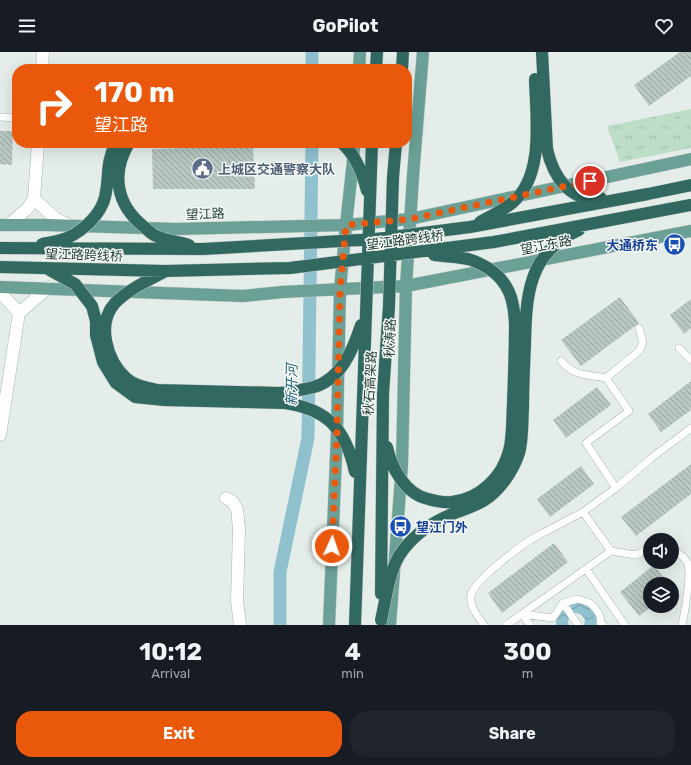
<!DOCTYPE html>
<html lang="en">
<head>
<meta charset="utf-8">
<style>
  body { margin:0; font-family:Rubik,"Noto Sans SC",sans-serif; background:#20242c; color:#f1f3f6; height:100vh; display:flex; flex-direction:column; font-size:15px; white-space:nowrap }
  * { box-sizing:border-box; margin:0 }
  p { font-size:13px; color:#9ea1a6 }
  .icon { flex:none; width:22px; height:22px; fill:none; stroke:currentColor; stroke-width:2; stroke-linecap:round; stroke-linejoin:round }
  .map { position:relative; height:573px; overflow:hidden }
  .drawer { display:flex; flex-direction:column; background:#171b24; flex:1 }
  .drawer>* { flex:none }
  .banner { position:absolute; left:12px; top:12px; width:400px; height:84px; border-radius:16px; box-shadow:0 4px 16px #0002; background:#ea580c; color:#fff; overflow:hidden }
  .tools { position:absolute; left:643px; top:481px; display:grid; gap:8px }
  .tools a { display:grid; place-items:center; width:36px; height:36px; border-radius:50%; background:#171b24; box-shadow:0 4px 16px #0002; font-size:20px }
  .pin { position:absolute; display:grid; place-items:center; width:34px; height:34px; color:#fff; margin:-17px; border:2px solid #fff; border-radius:50%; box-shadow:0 1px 4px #0007 }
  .me { position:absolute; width:44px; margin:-22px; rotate:3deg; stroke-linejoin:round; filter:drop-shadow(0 0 3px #0008) }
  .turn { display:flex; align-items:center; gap:14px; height:84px; padding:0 16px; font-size:18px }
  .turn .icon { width:52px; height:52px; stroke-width:2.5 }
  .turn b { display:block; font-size:28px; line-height:34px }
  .eta { display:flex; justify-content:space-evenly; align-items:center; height:68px; text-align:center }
  .eta b { font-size:24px; font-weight:700; line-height:28px }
  .cta { display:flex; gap:8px; margin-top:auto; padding:8px 16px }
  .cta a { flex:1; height:46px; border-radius:16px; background:#ea580c; color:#fff; font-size:16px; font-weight:700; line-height:46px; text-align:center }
  .cta a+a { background:#20242c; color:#f1f3f6 }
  header { display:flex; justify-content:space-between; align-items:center; height:52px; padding:0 16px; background:#171b24; font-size:18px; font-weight:700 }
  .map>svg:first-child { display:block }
  .grass { fill:url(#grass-tufts) }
  .water { fill:url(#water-waves) }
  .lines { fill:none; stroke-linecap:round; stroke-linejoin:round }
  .canal { stroke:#8fc1cf; stroke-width:13 }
  .building { fill:url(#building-back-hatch) }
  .lane-casing { stroke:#a7b5b1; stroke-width:8 }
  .street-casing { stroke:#a7b5b1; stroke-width:13 }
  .secondary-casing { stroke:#a3b8b2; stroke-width:13 }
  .primary-casing { stroke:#c2c9c8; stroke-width:13 }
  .highway-casing { stroke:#c2c9c8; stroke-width:13 }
  .lane { stroke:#fff; stroke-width:7 }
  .street { stroke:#fff; stroke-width:12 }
  .secondary { stroke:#fff; stroke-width:12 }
  .primary { stroke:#6aa096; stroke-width:12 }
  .highway { stroke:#316961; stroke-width:12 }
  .highway-bridge-casing { stroke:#c2c9c8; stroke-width:13; stroke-linecap:butt }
  .highway-bridge { stroke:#316961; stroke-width:12 }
  .route { stroke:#ea580c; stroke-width:7; stroke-dasharray:0 12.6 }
  .labels { text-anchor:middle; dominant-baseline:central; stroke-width:3; stroke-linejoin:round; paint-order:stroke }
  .service-label { font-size:13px; font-weight:bold; fill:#4e5e75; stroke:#f5f9f7; text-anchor:start }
  .street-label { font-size:13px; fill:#243e39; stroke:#f5f9f7 }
  .transit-label { font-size:13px; font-weight:bold; fill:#164399; stroke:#f5f9f7; text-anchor:end }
  .water-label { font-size:14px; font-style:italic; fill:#206378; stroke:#f5f9f7 }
</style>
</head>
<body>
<header><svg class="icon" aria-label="menu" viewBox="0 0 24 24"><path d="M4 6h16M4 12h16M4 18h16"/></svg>GoPilot<svg class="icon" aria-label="heart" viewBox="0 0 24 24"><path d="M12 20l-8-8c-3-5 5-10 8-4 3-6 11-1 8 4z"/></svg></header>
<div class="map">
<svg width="691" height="573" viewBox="0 0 691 573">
  <defs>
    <pattern id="grass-tufts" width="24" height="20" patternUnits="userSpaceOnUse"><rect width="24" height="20" fill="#beddc8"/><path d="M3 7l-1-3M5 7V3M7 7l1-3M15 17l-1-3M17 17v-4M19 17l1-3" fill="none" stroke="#a3bfad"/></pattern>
    <pattern id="water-waves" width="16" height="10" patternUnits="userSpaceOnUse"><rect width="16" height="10" fill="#8fc1cf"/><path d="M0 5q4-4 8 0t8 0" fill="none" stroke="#759ea9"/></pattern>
    <pattern id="building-back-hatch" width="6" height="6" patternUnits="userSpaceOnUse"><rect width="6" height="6" fill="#b9c8c3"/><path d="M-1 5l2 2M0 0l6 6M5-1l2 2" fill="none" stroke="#96a49f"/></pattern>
  </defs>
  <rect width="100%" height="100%" fill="#e4ede9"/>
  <path class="grass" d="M691,57V96L620,110L607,74Z"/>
  <path class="water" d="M578,549C589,552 599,560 596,573H584L585,568C582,562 580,561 573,561L567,552Z
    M561,555L569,565L568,571L569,573H556V565Z"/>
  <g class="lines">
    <path class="canal" d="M312,17V0
      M280,573V520L308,386L312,91"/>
  </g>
  <path class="building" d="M680,0H691V24L649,54L634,33Z
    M0,79H13L12,113L0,112Z
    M253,94L255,137H153L152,97Z
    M620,245L639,271L581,314L561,288Z
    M691,247V276L684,282L670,263Z
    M691,329V358L661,380L648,362Z
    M597,335L611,353L566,386L553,368Z
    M691,412V442L636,484L621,465Z
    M581,414L594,432L550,465L537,447Z
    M554,491L568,510L502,561L488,541Z
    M654,513L669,532H650V556L639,564L620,540Z"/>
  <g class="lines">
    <defs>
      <path id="lane" d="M0,65L15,66
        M679,296L691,308
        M561,309C576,325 585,322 606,326
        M616,436L654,404L691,376
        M672,498C678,500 686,506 688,512C691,525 685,558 682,573
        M611,499L636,503L650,496
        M586,517L625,573
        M563,551L578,573
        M484,573C478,564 469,555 471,543C474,528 525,490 539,483C554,475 568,468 583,460
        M506,573L522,562L553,566L563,551L578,547L590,551L595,556L600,564L601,573H603
        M530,573L522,562L611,499L583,460L616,436L586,391L629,359L606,326L639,299L643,290L639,276"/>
      <path id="street" d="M42,17L43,0
        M34,147L55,166L71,174
        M8,173L27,157L34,147L38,91
        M226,446L232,449L237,457L239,477L237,549L240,573"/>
      <path id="secondary" d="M0,240L19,261
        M0,383L19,261L48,236"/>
      <path id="primary" d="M359,17L360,0
        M0,173H47L176,177L346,173L410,167L691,107
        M0,235L243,244L282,240L406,234L691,179
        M329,573L337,380L340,238L346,173L353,109L354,91
        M390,573L402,412L406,234L413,124L423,0"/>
      <path id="highway" d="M376,17L377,0
        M402,17L403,0"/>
    </defs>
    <use href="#lane" class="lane-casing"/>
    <use href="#street" class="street-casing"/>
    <use href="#secondary" class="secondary-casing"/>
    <use href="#primary" class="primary-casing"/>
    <use href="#highway" class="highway-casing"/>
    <use href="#lane" class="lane"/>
    <use href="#street" class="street"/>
    <use href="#secondary" class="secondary"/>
    <use href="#primary" class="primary"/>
    <use href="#highway" class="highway"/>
    <defs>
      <path id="highway-bridge" d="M542,0L547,97C553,124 570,151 601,146
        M129,91C111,121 116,152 143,174C147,177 151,182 156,184C165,188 178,190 189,193
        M342,91C355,103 363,122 367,139
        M480,170C491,164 502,159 512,151C545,124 536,65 535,27
        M42,192C51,190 61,189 69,185C84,178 101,162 105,145C110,124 105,112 116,91
        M0,196L203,197L376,187L470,175L648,142L691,133
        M0,215L165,219L290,216L494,190L691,153
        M46,216L75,232L92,254L96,269V283L103,310L116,331L135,345L164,348L285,351C328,357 346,378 355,420
        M164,220C147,229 129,237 115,251C96,272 107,309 126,326C135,334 146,335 157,338L280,341C292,339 303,338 314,335C341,327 353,298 361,273
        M387,395C391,415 405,442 428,447C435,449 443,451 452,450C479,447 502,426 509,399C513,384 512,367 513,351C514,324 515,298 515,272C514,247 509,230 488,216C481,212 475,209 468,207C457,205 445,204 434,203
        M381,542L383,342L389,254L393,125L396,91
        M381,568C386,547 388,523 399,504C411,485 429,472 450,463C461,458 473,455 483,449C500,439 513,419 519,401C523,387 522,371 523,356C523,335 524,314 525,292C526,244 528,200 579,178
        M355,573L372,91"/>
    </defs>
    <use href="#highway-bridge" class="highway-bridge-casing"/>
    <use href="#highway-bridge" class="highway-bridge"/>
  </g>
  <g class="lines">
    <path class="route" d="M332,494L337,380L340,238L346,173L410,167L590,129"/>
  </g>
  <defs>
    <symbol id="civic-disc" viewBox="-11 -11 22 22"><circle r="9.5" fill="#5c6f8a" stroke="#f5f9f7"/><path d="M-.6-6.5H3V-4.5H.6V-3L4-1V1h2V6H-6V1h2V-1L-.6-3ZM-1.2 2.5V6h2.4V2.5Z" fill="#fff"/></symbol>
    <symbol id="bus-disc" viewBox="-11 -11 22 22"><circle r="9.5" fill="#1a4fb4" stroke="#f5f9f7"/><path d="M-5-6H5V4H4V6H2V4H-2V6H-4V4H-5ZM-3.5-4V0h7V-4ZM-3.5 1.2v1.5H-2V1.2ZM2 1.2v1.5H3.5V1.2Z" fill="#fff"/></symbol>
  </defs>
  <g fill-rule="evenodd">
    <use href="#civic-disc" x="190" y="104" width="25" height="25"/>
    <use href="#bus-disc" x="662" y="180" width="25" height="25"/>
    <use href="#bus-disc" x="388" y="462" width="25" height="25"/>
  </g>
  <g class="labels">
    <g class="service-label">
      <text x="218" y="117">上城区交通警察大队</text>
    </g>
    <g class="street-label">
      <text transform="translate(205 162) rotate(-2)">望江路</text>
      <text transform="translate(405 188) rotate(-7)">望江路跨线桥</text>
      <text transform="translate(546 193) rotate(-11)">望江东路</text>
      <text transform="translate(84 203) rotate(2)">望江路跨线桥</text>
      <text transform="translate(390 286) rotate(-88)">秋涛路</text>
      <text transform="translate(370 331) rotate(-87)">秋石高架路</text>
    </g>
    <g class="transit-label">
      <text x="658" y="193">大通桥东</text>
      <text x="416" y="475" text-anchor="start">望江门外</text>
    </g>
    <g class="water-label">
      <text transform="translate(292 333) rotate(-89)">新开河</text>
    </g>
  </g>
</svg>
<div class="tools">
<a><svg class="icon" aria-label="sound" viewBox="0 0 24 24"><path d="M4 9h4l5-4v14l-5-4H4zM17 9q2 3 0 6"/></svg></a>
<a><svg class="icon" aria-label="layers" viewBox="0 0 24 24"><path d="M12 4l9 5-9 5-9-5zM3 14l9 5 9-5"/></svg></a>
</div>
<div class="pin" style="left:590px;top:129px;background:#d93025"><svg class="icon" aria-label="arrive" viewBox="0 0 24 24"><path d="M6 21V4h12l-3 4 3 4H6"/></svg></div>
<svg class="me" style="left:332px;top:494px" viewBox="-20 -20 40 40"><circle r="17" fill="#ea580c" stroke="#fff" stroke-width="3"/><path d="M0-11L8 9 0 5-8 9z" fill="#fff"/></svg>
<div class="banner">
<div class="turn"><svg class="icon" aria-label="right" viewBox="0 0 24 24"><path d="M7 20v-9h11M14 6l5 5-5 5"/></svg><div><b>170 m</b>望江路</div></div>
</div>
</div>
<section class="drawer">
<div class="eta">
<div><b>10:12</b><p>Arrival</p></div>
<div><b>4</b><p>min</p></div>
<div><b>300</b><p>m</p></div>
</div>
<div class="cta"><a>Exit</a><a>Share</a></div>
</section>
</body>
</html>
